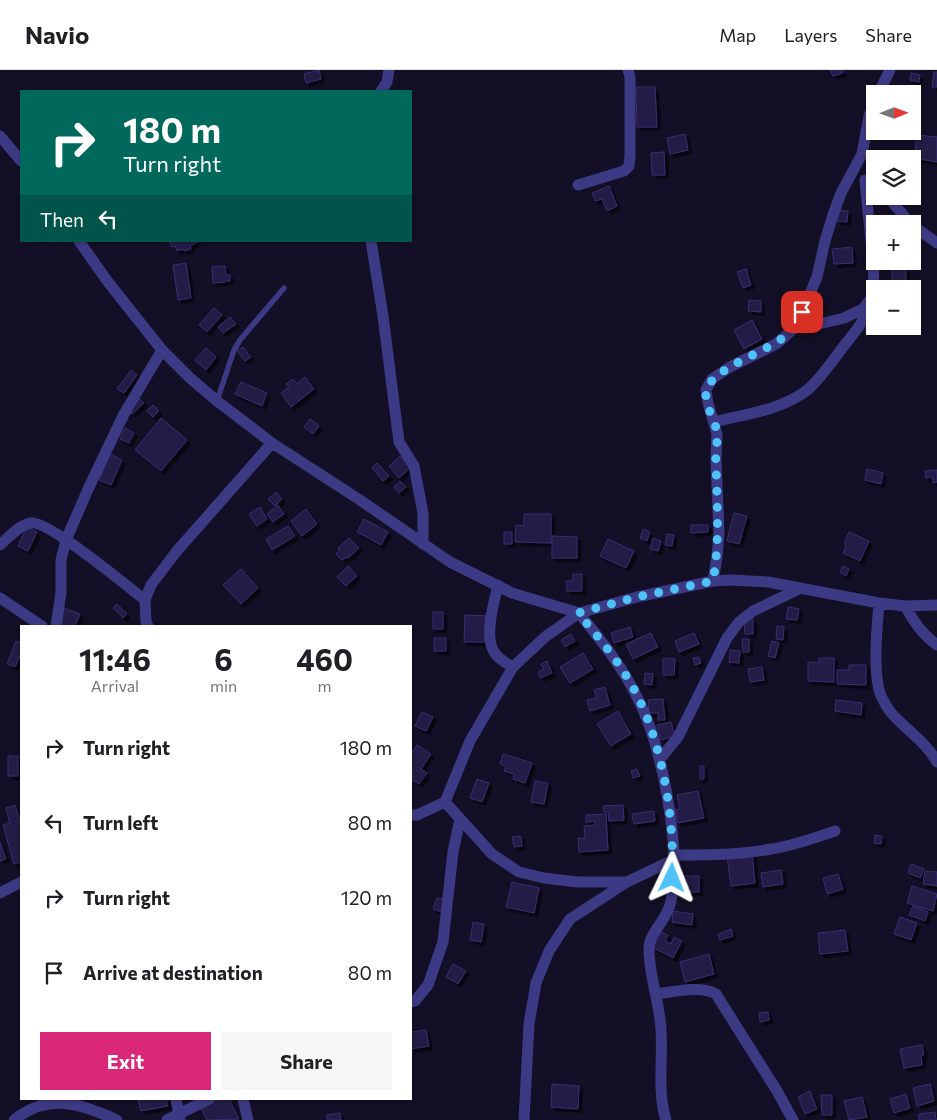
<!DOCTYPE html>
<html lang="en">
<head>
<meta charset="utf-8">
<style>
  body { margin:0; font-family:Commissioner,sans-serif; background:#f6f6f6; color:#202124; height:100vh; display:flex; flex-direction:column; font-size:19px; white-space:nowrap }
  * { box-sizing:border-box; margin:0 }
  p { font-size:16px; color:#757577 }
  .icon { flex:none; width:28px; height:28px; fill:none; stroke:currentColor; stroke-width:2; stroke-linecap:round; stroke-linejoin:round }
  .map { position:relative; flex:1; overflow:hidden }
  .sheet { position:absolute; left:20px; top:555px; width:392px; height:475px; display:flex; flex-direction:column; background:#fff; border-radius:0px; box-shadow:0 1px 4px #0004 }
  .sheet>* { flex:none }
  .banner { position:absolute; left:20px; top:20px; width:392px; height:152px; border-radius:0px; box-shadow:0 1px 4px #0004; background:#00695c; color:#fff; overflow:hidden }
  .needle { width:32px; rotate:89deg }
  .controls { position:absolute; left:866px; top:15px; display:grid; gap:10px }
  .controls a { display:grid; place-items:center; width:55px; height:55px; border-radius:0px; background:#fff; box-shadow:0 1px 4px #0004; font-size:25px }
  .pin { position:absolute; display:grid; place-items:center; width:42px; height:42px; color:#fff; margin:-21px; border-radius:10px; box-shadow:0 2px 8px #0006 }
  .me { position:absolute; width:55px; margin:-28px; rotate:2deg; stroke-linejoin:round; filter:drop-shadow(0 0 4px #0008) }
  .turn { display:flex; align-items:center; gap:18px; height:105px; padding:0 20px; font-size:22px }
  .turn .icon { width:65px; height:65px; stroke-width:2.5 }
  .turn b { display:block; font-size:35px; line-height:42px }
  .then { display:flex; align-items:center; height:48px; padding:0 20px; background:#0003; gap:10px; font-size:19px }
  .eta { display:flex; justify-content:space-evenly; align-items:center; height:85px; text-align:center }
  .eta b { font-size:30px; font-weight:700; line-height:35px }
  .primary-button { display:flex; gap:10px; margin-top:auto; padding:10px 20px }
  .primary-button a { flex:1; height:58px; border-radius:0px; background:#db2777; color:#fff; font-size:20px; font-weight:700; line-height:58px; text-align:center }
  .primary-button a+a { background:#f6f6f6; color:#202124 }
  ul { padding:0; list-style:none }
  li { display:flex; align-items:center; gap:15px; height:75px; padding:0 20px }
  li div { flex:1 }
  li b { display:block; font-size:19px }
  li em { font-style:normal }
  header { display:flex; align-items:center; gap:30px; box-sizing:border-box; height:70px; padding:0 25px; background:#fff; border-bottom:1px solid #e0e0e0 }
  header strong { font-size:24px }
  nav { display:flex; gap:28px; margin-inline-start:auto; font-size:18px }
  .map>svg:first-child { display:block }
  .building { fill:#241b47; stroke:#3b2d73; filter:url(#shadow) }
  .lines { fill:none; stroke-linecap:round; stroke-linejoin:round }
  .lane { stroke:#3d3a85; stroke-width:5.5 }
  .street { stroke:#3d3a85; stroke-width:11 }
  .route { stroke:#4fc3f7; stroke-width:9; stroke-dasharray:0 16.2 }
</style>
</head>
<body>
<header>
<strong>Navio</strong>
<nav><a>Map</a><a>Layers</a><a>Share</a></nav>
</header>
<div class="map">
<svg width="937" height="1050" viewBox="0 0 937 1050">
  <defs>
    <filter id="shadow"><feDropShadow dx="3.5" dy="3.5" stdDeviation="0" flood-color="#0009"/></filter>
  </defs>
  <rect width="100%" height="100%" fill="#130f26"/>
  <path class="building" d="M319,0L321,9L306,13L304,4Z
    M830,0H842L843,3L833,6Z
    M934,2H937V17H932Z
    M911,3L920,5L919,12L910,10Z
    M636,17H655L657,57H637Z
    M685,64L688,80L670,84L667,68Z
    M917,65L937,67V92L914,88Z
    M664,82L665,105H652L651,83Z
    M609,116L617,136L607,141L602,129L595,131L592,123Z
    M837,140L848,141L847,152L837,151Z
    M169,171H197V172L190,176L191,179L184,181L183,179L177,181L175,176L172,177Z
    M852,177L853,193L834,194L832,179Z
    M186,193L191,228L178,230L173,195Z
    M225,196L226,205H230V211H225V212L213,213L212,197Z
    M892,198L906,199V219H889V211H892Z
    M746,199L751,215L743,218L737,202Z
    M749,230L761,231V242L748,241Z
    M214,238L222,245L207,262L199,255Z
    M230,247L236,254L223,263L218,257Z
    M752,250L762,269L744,279L734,260Z
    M243,277L251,287L245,291L237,281Z
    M206,278L216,287L206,300L195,290Z
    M131,300L137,305L124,323L117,319Z
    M305,307L314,319L291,337L281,323L289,317L286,314L293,309L297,314Z
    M241,312L267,323L262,336L235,324Z
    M140,329L144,333L132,344L129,339Z
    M153,335L159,341L153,347L147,341Z
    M161,348L187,370L161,401L135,380Z
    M310,349L319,356L313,364L304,357Z
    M125,358L134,363L129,373L120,369Z
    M110,384L122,390L111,415L99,410Z
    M400,386L410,398L399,408L389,396Z
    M377,393L389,406L383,411L372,398Z
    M867,399L883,403L881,414L865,410Z
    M937,400V412L933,413L932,407L926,408L925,401Z
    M400,411L406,417L399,423L394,417Z
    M276,422L282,429L275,436L268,429Z
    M278,435L284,444L273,452L267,444Z
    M260,437L267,449L257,456L249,444Z
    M306,439L317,454L302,466L291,451Z
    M734,443L747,446L739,474L727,471Z
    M524,444H551V473L515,472L516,455L524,456Z
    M364,449L388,462L381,475L357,462Z
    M691,455H708V462L691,463Z
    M288,456L295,466L272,480L266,469Z
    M27,457L37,462L28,481L18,476Z
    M643,459L650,462L647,471L640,468Z
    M504,462H512V474H504Z
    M849,462L869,471L860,491L843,483L846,476L844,474Z
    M667,464L674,465L672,476L665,475Z
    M552,466L577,467V488H552Z
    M349,468L359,478L348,488L347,487L342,490L336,484L340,480L338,478Z
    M653,468L661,471L658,481L650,479Z
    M608,469L634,481L626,498L600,486Z
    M348,496L357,506L346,516L337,507Z
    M843,496L849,499L846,506L840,502Z
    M241,499L258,518L241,534L223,515Z
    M573,504H582V521H567L566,511H573Z
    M117,534L127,544L123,548L113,538Z
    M788,537L799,539L797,550L786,549Z
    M64,538L80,544L75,556H57Z
    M433,542H443V559H433Z
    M465,545L489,546V572H464Z
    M744,549H753V564H745Z
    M777,556L784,557L783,570L776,569Z
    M630,557L633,567L614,573L611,563Z
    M651,563L658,577L633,589L626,574Z
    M694,563L699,574L679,582L675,571Z
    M571,564L575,571L565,577L561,570Z
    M434,568H446V581H434Z
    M742,569H749V582H743Z
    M16,571L21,573V583L15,597L7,594Z
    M772,571L779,573L775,588L768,586Z
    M730,580L740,581L739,593L729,592Z
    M583,583L593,599L570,613L560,597Z
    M699,587L701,593L695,595L693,588Z
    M663,588L675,589L674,605H663Z
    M819,588H834V612L808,611V592L819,593Z
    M547,591L552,603L540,608L538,602L544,599L541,594Z
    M849,595H866V615L837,614V600H849Z
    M762,597L764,610L750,612L748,599Z
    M645,603L653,604L652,615L644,614Z
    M605,617L610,635L590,641L587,630L597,628L594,620Z
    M663,629L665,650H658V643H649L648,630Z
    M836,630L862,633L861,645L835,641Z
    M618,641L631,664L611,676L597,654Z
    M422,642L433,647L426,661L415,656Z
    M671,652L675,666L661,670L657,655Z
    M417,675L431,684L421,699L427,703L419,714L411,709L414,703L411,701V684Z
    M503,684L532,693L525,713L513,709L514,704L504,701L506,696L500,694Z
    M8,686H18V706H8Z
    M700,696H704V709H700Z
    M637,699L640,706L633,708L631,701Z
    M477,709L489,713L482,732L470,728Z
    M535,711L548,713L544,734L531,732Z
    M698,721L704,748L678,753L675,740L680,739L677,725Z
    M15,735L19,748L21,747V792L14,794L3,755L10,753L6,738Z
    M623,735L624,750L609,751L608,742H604L603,736Z
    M654,741L655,751L634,754L632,744Z
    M606,744L608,780L579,782L578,768H585L584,756L595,755V751L586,752V745Z
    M875,765L882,766L881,774L874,773Z
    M521,766L522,776L514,777L512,767Z
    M0,772L6,789L0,791Z
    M752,782L755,813L731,816L727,785Z
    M911,794L924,799L920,808L908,803Z
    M781,800L783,814L763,817L761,803Z
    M925,801L937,802V816L923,814Z
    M838,804L843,819L827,824L823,808Z
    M684,806H699V822H685Z
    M512,812L539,818L534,843L506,837Z
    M912,816L937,824L933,841L907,833Z
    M437,828L445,830L442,842L433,839Z
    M913,836L928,842L925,851L909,845Z
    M673,841L693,844L692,855L672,852Z
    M900,847L917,853L911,870L894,864Z
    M473,852L484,854L481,872L470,870Z
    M731,859L733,866L720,870L718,864Z
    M845,860L848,881L820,884L818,863Z
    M661,862L668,865L665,871L671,874L674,867L682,871L673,888L652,877Z
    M709,884L714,904L685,912L680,892Z
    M453,894L466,901L458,914L446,907Z
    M768,942L769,950L760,952L759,943Z
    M426,960L429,976L411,979V962Z
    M922,975L924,985H921L922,995L904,998L900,979Z
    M552,1014L579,1016L578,1039L551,1037Z
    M930,1014L934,1031L917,1036L913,1018Z
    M810,1021L817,1039L805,1044L798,1027Z
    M906,1024L910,1038L894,1043L890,1029Z
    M821,1025H832V1045H822Z
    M862,1027L867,1047L849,1050L844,1031Z
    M138,1029H166L168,1036L141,1041Z
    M215,1029H229L239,1049L207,1050L200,1037Z
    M935,1042L936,1050H919V1044Z
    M340,1043L341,1050H327V1045Z"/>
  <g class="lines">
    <path class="lane" d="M217,331L234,280L240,270L284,218"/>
    <path class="street" d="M381,21L387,12L389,0
      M878,24L890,0
      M0,66L21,91
      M578,115L624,101L629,96L630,86V7L628,0
      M887,126L911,154
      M912,155L937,173
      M79,171L108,212L162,280L190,308L217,331L272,373L360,430L450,492L512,523L579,543L637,527L713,511L730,510L768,512L879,533L905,536L937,535
      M371,171L383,246L399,372L414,396L423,443V474
      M796,257L815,255L844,248L863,239L872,227L874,214L873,193L865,110
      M714,352C745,344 779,341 806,321C818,312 834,289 843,277C856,261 868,247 872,227
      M0,475C9,467 19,455 31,453C48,450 128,517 145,530
      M713,511L717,487L719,463L716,390L717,364L708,333L706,320L712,309L730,297L776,274L796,257L817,207L825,171L834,142L841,123L862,84L869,46L875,31
      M498,515C494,532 484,566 494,582C498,589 506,593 513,597
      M0,528L42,556
      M879,533C877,557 872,607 882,628C886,636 891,644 898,650C912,664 927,674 937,692
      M905,536C914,552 922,564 937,575
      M56,556L61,523V490L66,470L89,417L124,344L162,280
      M148,556L146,552L145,530L151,515L176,482L272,373
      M660,689L678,667L727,568L739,552L753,541L801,518
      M445,732L492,784L519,802L544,808L577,812H627L673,790
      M411,745H417L445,732L470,671L513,597L545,567L579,543C600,569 622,596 637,627C662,675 680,772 672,826C671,832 669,839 666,844C661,855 650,864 649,877C648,903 660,933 661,960C663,990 657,1021 666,1050
      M673,785C706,785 739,785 771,779C793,776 814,768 835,761
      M0,823L21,812
      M656,924C674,922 700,915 716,924L777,1021L793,1050
      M411,932L415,931L428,915L443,872L453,782L460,749
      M176,1029L180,1049
      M243,1029L248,1050
      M14,1050C49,1022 80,1034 117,1050
      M167,1050L209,1029
      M524,1050L529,954L536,913L549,881L570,849L627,812"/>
  </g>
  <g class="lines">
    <path class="route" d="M672,808C675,751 663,678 638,627C623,596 600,569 578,543L637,527L713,511C720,471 717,433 716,393C715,383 718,372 717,362C715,350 702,331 707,318C718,294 773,282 794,258C798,254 800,247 802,242"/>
  </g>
</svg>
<div class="controls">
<a><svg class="needle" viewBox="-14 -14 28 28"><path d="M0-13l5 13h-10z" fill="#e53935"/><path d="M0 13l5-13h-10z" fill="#757577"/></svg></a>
<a><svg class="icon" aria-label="layers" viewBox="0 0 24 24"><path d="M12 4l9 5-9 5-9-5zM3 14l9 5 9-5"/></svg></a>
<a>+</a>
<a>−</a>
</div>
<div class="pin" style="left:802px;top:242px;background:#d93025"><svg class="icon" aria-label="arrive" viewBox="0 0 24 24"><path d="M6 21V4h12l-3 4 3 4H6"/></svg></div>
<svg class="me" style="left:672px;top:808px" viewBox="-20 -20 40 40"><path d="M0-17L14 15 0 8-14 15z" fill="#4fc3f7" stroke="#fff" stroke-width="4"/></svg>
<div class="banner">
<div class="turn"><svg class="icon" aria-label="right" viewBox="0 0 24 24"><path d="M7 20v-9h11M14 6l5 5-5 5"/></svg><div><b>180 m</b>Turn right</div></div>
<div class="then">Then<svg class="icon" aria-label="left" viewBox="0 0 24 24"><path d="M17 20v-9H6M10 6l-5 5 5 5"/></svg></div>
</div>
<section class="sheet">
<div class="eta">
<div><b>11:46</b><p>Arrival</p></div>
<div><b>6</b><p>min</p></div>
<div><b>460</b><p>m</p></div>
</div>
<ul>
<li><svg class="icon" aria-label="right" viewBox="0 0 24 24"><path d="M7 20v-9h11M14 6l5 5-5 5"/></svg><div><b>Turn right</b></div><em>180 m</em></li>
<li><svg class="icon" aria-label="left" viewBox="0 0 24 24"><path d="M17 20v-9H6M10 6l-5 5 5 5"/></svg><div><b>Turn left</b></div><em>80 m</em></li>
<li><svg class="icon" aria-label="right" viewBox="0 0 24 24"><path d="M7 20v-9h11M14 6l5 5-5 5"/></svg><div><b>Turn right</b></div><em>120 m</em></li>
<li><svg class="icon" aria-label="arrive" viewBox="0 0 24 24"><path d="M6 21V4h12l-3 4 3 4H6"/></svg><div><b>Arrive at destination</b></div><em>80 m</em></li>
</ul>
<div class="primary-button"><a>Exit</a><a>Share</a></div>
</section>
</div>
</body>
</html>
